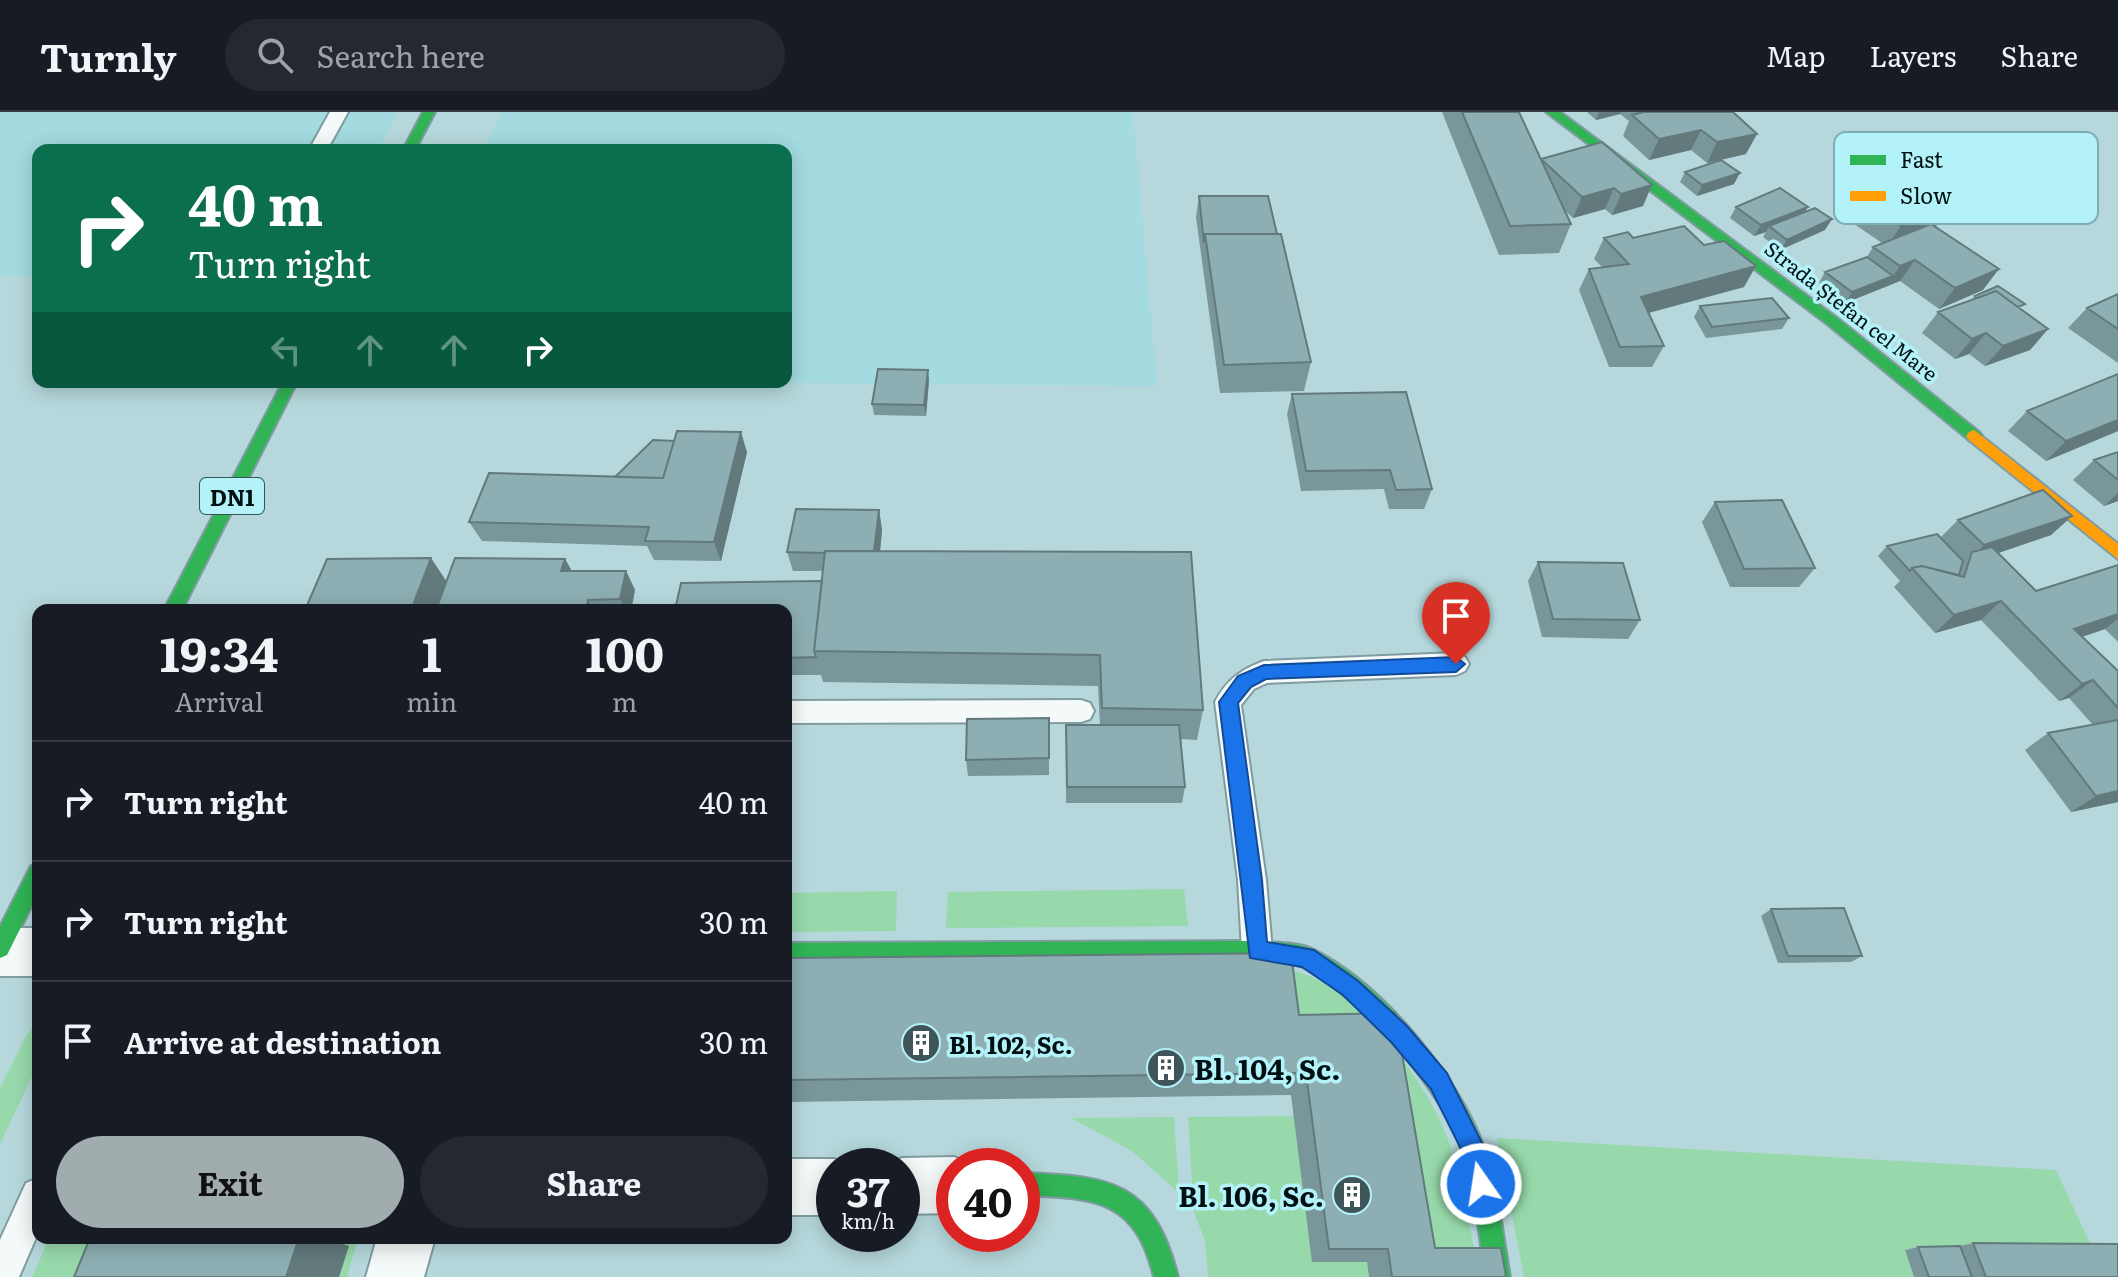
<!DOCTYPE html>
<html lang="en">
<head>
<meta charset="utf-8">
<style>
  body { margin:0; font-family:Literata,serif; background:#242831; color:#f1f3f6; height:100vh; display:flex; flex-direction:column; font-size:30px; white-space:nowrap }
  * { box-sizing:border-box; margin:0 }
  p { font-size:26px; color:#9ea1a6 }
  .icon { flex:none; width:44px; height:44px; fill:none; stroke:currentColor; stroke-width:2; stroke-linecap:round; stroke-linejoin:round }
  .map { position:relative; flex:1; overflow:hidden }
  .drawer { position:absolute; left:32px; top:492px; width:760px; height:640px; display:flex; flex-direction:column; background:#171b24; border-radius:16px; box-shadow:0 4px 20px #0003 }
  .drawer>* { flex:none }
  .top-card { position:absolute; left:32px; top:32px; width:760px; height:244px; border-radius:16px; box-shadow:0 4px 20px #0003; background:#0b6e4f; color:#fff; overflow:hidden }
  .speed { position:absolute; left:816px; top:1036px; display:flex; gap:16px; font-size:40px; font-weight:700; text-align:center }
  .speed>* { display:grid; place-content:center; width:104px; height:104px; border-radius:50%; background:#171b24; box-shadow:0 4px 20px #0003; line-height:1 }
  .speed small { font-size:20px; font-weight:400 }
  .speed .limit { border:12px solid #d22; background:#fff; color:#111 }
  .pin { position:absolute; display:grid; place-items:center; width:68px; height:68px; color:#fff; margin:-82px -34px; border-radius:50% 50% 50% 0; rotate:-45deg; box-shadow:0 0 8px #0007 }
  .pin .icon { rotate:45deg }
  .me { position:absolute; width:88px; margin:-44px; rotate:347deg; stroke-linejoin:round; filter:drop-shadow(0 0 6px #0008) }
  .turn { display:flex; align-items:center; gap:28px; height:168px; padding:0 24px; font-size:36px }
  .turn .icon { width:104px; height:104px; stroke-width:2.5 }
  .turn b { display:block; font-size:56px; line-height:68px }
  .lanes { display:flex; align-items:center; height:76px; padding:0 24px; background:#0003; justify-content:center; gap:40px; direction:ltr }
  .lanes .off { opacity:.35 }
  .eta { display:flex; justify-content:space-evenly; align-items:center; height:136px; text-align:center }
  .eta b { font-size:48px; font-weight:700; line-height:56px }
  .primary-button { display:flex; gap:16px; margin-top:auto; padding:16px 24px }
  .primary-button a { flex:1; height:92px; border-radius:48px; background:#a1acaf; color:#111; font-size:32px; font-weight:700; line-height:92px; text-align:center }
  .primary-button a+a { background:#242831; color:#f1f3f6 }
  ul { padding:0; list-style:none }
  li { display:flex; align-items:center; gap:24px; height:120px; padding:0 24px; border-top:2px solid #363941 }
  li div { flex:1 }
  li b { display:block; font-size:30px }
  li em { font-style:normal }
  header { display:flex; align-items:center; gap:48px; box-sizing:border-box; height:112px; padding:0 40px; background:#171b24; border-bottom:2px solid #363941 }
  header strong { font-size:38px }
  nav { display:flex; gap:44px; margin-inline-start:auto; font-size:28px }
  .search { width:560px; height:72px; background:#242831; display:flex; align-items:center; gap:20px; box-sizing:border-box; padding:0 28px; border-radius:44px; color:#9ea1a6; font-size:30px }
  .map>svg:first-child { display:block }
  .built { fill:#a3dbe1 }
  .green { fill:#97d9aa }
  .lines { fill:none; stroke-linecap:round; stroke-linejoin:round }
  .lane-casing { stroke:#819ca0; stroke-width:4 }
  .street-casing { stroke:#819ca0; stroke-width:4 }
  .fast-casing { stroke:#819ca0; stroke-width:4 }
  .slow-casing { stroke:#819ca0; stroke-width:4 }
  .lane { fill:#f4f9fa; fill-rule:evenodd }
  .street { fill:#f4f9fa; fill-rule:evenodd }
  .fast { fill:#30b455; fill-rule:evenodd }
  .slow { fill:#ff9f0a; fill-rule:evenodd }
  .wall { fill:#79969a }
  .shaded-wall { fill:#637a7d }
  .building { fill:#8dafb3; stroke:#637a7d; stroke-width:2 }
  .route { fill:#1a73e8; stroke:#114b97; stroke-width:2 }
  .labels { text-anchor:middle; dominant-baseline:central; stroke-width:7; stroke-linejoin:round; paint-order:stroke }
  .far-street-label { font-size:20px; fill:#000f12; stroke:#b3f2f9 }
  .shield { fill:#b3f2f9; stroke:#365357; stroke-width:2 }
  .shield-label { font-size:22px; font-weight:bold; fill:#000f12 }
  .poi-label { font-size:24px; font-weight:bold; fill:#000f12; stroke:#b3f2f9; text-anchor:start }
  .near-poi-label { font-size:28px; font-weight:bold; fill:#000f12; stroke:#b3f2f9; text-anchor:start }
  .key { fill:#b3f2f9; stroke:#7daeb4; stroke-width:2 }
  .key-label { font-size:22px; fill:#000f12 }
</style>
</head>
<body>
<header>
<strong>Turnly</strong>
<div class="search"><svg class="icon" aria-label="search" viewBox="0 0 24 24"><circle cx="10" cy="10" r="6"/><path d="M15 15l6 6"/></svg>Search here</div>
<nav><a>Map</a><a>Layers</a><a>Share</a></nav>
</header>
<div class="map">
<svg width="2118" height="1165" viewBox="0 0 2118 1165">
  <rect width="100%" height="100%" fill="#b6d8dc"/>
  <path class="built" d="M0,0H398L378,38H38V164H0Z
    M502,0H1133L1157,274L682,270H786V38H484Z"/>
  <path class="green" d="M1184,777L1188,814L946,816L948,780Z
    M897,779L896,819L786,820V781Z
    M1276,856C1344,859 1409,948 1438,1004C1459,1045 1471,1119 1479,1165H1475L1472,1149H1411L1376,927L1285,928L1278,869L786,875V869L1276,864Z
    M38,908V952L0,1032V976L25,926Z
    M1295,1004L1367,1150L1369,1165H1208L1205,1129L1194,1100L1188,1005Z
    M1174,1005L1179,1081L1132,1039L1071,1006Z
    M1497,1026L2056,1058L2093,1138H1905L1914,1165H1524Z
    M49,1126H358L347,1165H339L348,1134L141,1165H32Z"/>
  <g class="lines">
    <defs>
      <path id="lane" d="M330,0H348L327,38H309Z
        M1456,541L1465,545L1469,552L1465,559L1456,563L1267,571L1254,577L1241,593L1266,768L1272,839L1268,849L1257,853L1246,849L1242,839L1238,768L1215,590C1226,568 1242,557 1264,549Z
        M1081,588L1090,591L1094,599L1090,607L1081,610L786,611V589Z
        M38,1066V1121L19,1165H0V1128L26,1071Z"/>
      <path id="street" d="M0,816H38V864H0Z
        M954,1045L974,1054H954V1101L902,1102V1054H883L902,1046Z
        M786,1047H834L851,1054H834V1103H786Z
        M377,1126H435L424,1165H366Z"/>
      <path id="fast" d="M423,0H435L415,38H403Z
        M1546,0H1560L1837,206L1979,320L1982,324L1979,328H1969L1827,212Z
        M283,270H297L182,498H164Z
        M38,751V781L7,843L0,846V815L31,754Z
        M1257,829C1274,831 1296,830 1312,837C1382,871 1459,965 1485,1038C1498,1074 1503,1126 1510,1165H1486C1479,1126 1476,1083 1464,1045C1445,979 1364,889 1305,856C1293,850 1271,851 1257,849L786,851V831Z
        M1022,1061C1112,1064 1154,1070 1178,1165H1154C1135,1086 1094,1086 1022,1083Z"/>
      <path id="slow" d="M1974,318L2118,432V447L1969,328L1966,324L1969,320Z"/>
    </defs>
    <use href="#lane" class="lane-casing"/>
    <use href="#street" class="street-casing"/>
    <use href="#fast" class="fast-casing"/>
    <use href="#slow" class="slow-casing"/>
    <use href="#lane" class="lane"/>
    <use href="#street" class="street"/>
    <use href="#fast" class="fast"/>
    <use href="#slow" class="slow"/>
  </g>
  <path class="wall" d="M1442,0H1519L1541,47L1602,30L1643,94L1612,103L1605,97L1573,106L1564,98L1571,112L1559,141L1499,143Z
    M1587,0H1733L1746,42L1707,51L1691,38L1649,48L1623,24L1629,9L1620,2L1596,8Z
    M1685,60L1734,72L1697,84L1680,70Z
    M1855,67L1974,98L1935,114L1983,178L1939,197L1900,169L1845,191L1819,171L1825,160L1867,145L1873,135L1882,131L1841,103L1848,91L1842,87Z
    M1199,84L1277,122L1311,250L1304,279L1220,281L1196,105Z
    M1736,95H1808L1804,100L1825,118L1780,138L1763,125L1766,120L1754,124L1730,106Z
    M1604,126H1633L1744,175L1648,201L1664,234L1652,255H1609L1579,178L1589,157L1602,155L1594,147Z
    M2118,182V251L2068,216L2087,196Z
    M1975,184L2021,197L2048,217L2030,238L1985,254L1969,242L1955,247L1922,221L1938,200L1971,188Z
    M1700,194L1789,206L1782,217L1706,226L1694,205Z
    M2118,262V319L2046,349L2008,319L2027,299Z
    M929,268L926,304L874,303L872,292Z
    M1292,282L1432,377L1424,397H1389L1384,377L1301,379L1287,302Z
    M747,340L721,449L654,448L647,434L482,429L469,410L615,365Z
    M2118,340V389L2104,394L2073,368L2094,348Z
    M1715,390L1815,456L1799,475H1730L1702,410Z
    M879,398L882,418L880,439L1191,440L1203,598L1197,628L1181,627L1185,675L1182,691H1066V613H1100L1098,574L823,570L821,563H786V498L822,469L823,459H793L787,440Z
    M2072,404L2051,423L1998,441L2036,479L2118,453V530L2105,517L2082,525L2118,559V690L2071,700L2025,638L2048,621L2093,613L2069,586L2059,589L1981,508L1935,521L1894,475L1900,469L1878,444L1887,434L1940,426L1958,408Z
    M565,447L572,459H626L635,478L631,498H305L447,469Z
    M1538,450L1640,508L1628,527L1542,525L1528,469Z
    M1049,606V663L968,664L966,648Z
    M1771,797L1862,844L1851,850L1778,851L1761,804Z
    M786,846L1299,903L1435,1136L1506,1165H1369L1367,1150H1312L1291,983L786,990Z
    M1973,1131L2118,1165H1914L1905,1138L1918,1135L1960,1134Z"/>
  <path class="shaded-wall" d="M1599,0H1621L1620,2L1596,8Z
    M1701,18L1691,38L1649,48L1659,27Z
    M1757,22L1746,42L1707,51L1717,30Z
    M1740,61L1734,72L1697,84L1702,73Z
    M1652,73L1643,94L1612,103L1621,82Z
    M1614,76L1605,97L1573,106L1582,85Z
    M1989,77L1974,98L1887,134L1901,114Z
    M1808,95L1801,106L1769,114L1766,120L1754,124L1761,113Z
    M1832,107L1825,118L1780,138L1787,128Z
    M1915,148L1900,169L1885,175L1900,154Z
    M1756,154L1744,175L1630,206L1641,185Z
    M1999,157L1983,178L1939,197L1955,176Z
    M1893,164L1885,175L1845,191L1852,180Z
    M2048,217L2030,238L1985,254L2003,234Z
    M1986,221L1969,242L1955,247L1972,227Z
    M928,258L929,268L926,304L924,293Z
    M2118,308V319L2046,349L2066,329Z
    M741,320L747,340L721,449L714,430Z
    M2118,381V389L2104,394Z
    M879,398L882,418L878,461L874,442Z
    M2072,404L2051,423L1969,451L1970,447L1984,433Z
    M431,446L449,473L440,498H411Z
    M565,447L575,465L561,459Z
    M626,459L635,478L631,498H626L620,487Z
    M588,488L594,498H586Z
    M2001,489L1981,508L1935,521L1954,503Z
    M2118,502V507L2105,517L2052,535L2074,517Z
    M2093,568L2069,586L2059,589L2082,572Z
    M2118,679V690L2071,700L2096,684Z
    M299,1126H322L349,1134L339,1165H286Z"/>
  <path class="building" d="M1462,0H1519L1571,112L1510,114Z
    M1644,0H1733L1757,22L1717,30L1701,18L1659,27L1632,3Z
    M1602,30L1652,73L1621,82L1614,76L1582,85L1541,47Z
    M1927,38L1989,77L1901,114L1854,82L1869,76L1855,67Z
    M1721,48L1740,61L1702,73L1685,60Z
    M1780,76L1808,95L1761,113L1736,95Z
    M1199,84H1268L1277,122H1205L1204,131Z
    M1815,96L1832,107L1787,128L1769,114Z
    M1931,112L1999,157L1955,176L1915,148L1900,154L1873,135Z
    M1684,114L1704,133L1724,129L1756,154L1641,185L1664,234L1620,235L1589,157L1629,152L1604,126L1628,120L1633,126Z
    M1205,122H1281L1311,250L1224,253Z
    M1867,145L1893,164L1852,180L1825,160Z
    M1998,174L2025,192L2018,195L1996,179L1978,186L1975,184Z
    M1996,179L2048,217L2003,234L1986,221L1972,227L1938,200Z
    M2118,182V217L2087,196Z
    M1772,186L1789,206L1712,215L1700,194Z
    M878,257L928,258L924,293L872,292Z
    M2118,262V308L2066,329L2027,299Z
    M1406,280L1432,377L1396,378L1390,358L1306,359L1292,282Z
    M677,319L741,320L714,430L645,429L649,415L469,410L489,361L663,366Z
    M653,328L674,329L663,366L615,365Z
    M2118,340V368L2094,348Z
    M2043,378L2072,404L1984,433L1958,408Z
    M1782,388L1815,456L1744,457L1715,390Z
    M796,397L879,398L874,439H825V441L787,440Z
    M1937,422L1963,449L1959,463L1922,454L1912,456L1910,459L1887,434Z
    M1992,435L2036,479L2118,453V502L2074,517L2118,559V596L2093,568L2082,572L2001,489L1954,503L1912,456L1922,454L1964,465L1972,440Z
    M825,439L1191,440L1203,598L1102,596L1100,543L814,539Z
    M431,446L411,498H305L327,447Z
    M455,446L565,447L561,459H626L620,487L588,488L586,498H436Z
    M1538,450L1623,451L1640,508L1553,507Z
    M822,469L814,539L816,545L786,546V498H675L681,471Z
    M1049,606V646L966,648L967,607Z
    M2118,608V679L2096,684L2048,621Z
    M1066,613H1179L1185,675H1067Z
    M1844,796L1862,844H1788L1771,797Z
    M1291,841L1299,903L1395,901L1435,1136H1501L1506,1165H1392L1388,1137H1329L1306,961L786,968V846Z
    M90,1126H299L286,1165H74Z
    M1973,1131L2118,1132V1165H1986Z
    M1960,1134L1972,1165H1929L1918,1135Z"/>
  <path class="route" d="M1456,545L1465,552L1456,560L1266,567L1251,575L1238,591L1262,768L1267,830L1314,838L1358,869L1407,914L1447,961L1483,1033L1492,1072L1489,1081L1481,1084L1473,1081L1464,1043L1431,977L1391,930L1343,883L1302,855L1250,846L1219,590L1238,564L1264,553Z"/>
  <defs>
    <symbol id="building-disc" viewBox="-11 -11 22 22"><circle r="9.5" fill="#405559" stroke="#b3f2f9"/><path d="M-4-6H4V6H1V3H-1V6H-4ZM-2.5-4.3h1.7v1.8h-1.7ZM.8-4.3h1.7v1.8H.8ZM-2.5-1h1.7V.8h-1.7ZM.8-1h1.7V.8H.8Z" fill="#fff"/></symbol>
  </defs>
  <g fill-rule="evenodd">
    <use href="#building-disc" x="899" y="909" width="44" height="44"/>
    <use href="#building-disc" x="1144" y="934" width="44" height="44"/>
    <use href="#building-disc" x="1330" y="1061" width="44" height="44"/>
  </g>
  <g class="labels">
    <g class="far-street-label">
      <text transform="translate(1852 198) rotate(38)">Strada Ștefan cel Mare</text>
    </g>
    <rect class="shield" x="200" y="366" width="64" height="36" rx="6"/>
    <g class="shield-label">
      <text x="232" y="384">DN1</text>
    </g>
    <g class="poi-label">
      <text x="949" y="931">Bl. 102, Sc.</text>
    </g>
    <g class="near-poi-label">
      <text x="1194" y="956">Bl. 104, Sc.</text>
      <text x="1324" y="1083" text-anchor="end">Bl. 106, Sc.</text>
    </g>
  </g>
  <rect x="1834" y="20" width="264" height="92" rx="12" class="key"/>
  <rect x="1850" y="43" width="36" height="10" fill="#30b455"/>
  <rect x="1850" y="79" width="36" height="10" fill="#ff9f0a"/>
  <g class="key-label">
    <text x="1900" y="56">Fast</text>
    <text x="1900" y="92">Slow</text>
  </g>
</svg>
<div class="speed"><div>37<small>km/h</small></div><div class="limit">40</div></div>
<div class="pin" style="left:1456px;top:552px;background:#d93025"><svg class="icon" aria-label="arrive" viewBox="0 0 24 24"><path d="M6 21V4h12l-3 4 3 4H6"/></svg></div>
<svg class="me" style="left:1481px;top:1072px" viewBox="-20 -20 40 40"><circle r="17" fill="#1a73e8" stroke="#fff" stroke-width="3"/><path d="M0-11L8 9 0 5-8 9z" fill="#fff"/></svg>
<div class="top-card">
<div class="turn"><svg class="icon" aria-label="right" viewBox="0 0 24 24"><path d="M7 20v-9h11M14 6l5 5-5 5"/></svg><div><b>40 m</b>Turn right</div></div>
<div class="lanes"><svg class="icon off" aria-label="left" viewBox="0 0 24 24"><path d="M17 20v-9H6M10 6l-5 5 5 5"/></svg><svg class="icon off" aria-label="ahead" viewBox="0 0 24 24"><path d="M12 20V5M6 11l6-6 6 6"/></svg><svg class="icon off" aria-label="ahead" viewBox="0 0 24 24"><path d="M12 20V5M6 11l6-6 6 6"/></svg><svg class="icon" aria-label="right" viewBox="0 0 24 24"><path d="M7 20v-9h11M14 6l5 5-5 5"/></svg></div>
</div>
<section class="drawer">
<div class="eta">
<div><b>19:34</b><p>Arrival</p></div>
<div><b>1</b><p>min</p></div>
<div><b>100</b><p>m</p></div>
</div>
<ul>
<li><svg class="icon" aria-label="right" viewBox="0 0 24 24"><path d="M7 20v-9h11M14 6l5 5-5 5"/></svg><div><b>Turn right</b></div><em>40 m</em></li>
<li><svg class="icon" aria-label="right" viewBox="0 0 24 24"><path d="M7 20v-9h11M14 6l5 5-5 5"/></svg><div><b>Turn right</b></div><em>30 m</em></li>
<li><svg class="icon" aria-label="arrive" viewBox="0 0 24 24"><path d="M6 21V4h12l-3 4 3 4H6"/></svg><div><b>Arrive at destination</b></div><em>30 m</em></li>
</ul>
<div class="primary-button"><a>Exit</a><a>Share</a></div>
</section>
</div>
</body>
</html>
